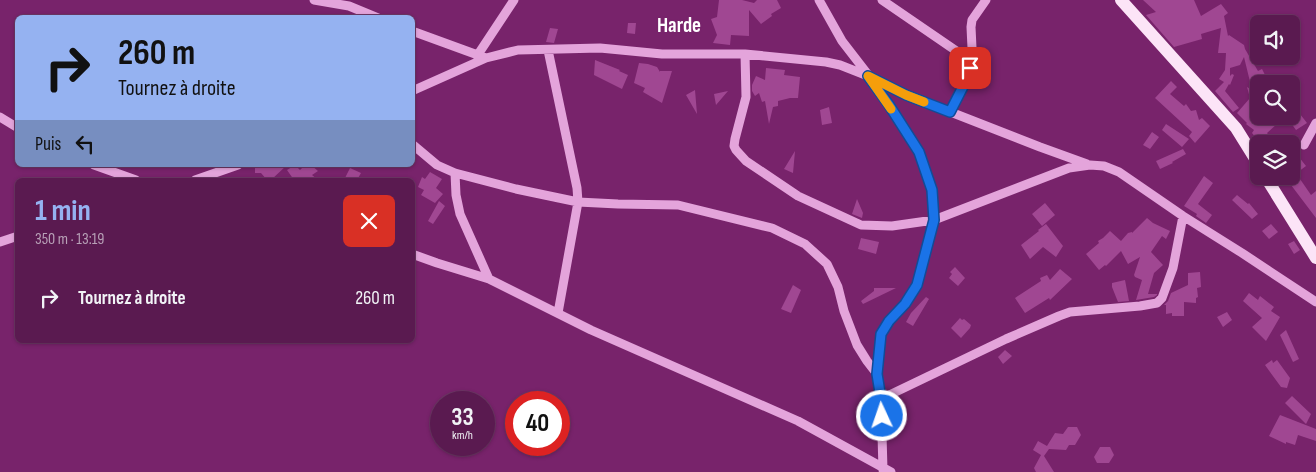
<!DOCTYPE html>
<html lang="fr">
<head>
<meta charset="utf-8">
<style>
  body { margin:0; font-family:"Sofia Sans Condensed",sans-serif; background:#63275a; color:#f1f3f6; height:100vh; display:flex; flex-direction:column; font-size:19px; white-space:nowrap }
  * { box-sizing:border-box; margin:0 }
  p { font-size:16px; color:#b8a1b7 }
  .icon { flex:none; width:28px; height:28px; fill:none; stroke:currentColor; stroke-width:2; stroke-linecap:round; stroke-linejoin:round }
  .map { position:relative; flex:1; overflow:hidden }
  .drawer { position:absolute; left:15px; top:178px; width:400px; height:165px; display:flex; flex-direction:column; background:#5a1a50; border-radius:8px; box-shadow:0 1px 4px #0004,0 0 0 1px #6f3867 }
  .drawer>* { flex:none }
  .top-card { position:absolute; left:15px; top:15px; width:400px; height:152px; border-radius:8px; box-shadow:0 1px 4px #0004,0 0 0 1px #6f3867; background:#95b2f1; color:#111; overflow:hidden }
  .fabs { position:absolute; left:1250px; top:15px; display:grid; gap:10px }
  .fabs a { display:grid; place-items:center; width:50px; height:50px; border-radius:8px; background:#5a1a50; box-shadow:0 1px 4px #0004,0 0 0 1px #6f3867; font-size:25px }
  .speed { position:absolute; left:430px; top:391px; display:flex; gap:10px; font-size:25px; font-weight:700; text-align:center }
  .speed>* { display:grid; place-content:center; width:65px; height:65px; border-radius:50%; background:#5a1a50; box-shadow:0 1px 4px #0004,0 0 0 1px #6f3867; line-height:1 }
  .speed small { font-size:12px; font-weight:400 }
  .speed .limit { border:8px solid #d22; background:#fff; color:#111 }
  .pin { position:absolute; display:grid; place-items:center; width:42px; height:42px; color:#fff; margin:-21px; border-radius:10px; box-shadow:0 2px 8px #0006 }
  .me { position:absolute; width:55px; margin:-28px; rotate:357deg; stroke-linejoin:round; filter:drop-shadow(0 0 4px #0008) }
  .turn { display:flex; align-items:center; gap:18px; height:105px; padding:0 20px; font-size:22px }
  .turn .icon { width:65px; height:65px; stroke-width:2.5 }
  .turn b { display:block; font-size:35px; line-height:42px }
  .then { display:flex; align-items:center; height:48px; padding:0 20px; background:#0003; gap:10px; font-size:19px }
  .round { display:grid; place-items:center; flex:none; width:52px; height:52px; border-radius:8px; background:#63275a }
  .summary { display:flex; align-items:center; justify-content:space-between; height:85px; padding:0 20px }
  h1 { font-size:30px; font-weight:700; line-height:38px; color:#95b2f1 }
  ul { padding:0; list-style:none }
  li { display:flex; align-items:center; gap:15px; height:70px; padding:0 20px }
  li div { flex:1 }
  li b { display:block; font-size:19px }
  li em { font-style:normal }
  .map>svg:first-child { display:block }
  .building { fill:#a04792 }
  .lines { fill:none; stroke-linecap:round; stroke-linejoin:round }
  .minor { stroke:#e4a4db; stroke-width:9 }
  .major { stroke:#fce4f7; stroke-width:12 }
  .route-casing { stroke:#114b97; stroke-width:12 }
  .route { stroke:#1a73e8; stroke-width:9 }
  .slow { stroke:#f59e0b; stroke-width:9 }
  .labels { text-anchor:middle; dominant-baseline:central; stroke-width:4; stroke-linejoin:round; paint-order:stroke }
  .district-label { font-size:21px; font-weight:bold; fill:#fff; stroke:#78236b }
</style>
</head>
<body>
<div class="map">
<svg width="1316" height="472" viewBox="0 0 1316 472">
  <rect width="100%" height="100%" fill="#78236b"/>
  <path class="building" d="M719,0H742L754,3L757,0H777L781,8L771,14L772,16L761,24L749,10V36L731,35L730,45L713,43L717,35L711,19L717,17Z
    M1143,0H1194L1201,16L1221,4L1228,13L1224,16L1228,36L1229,35L1244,45L1245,49L1258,71L1262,69L1266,77L1259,80V116H1286L1267,133L1270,137L1261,144L1252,133L1254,130L1246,124L1247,123L1237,113L1250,98L1247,87L1252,90L1244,57L1240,65L1230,68V76L1232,74L1234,75L1230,85L1229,84L1225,91L1239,108L1233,112L1215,91L1224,82L1219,79L1225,70L1226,53H1218L1221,28L1201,34L1202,39L1174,47L1146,15L1156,12Z
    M628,23H636L635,34L627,33Z
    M550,28L558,29L554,43L546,42Z
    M595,60L620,70L619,71L628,75L622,89L594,75Z
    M639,63L648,64L657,67L660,72V71H672L662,103L643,92L645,88L634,83Z
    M766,68L785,70L784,75L800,77L798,98H790L778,101V106L773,107L769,124L765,101L762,102L759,93L755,96L752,91V85L756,76L765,80Z
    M1171,81L1177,87L1170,94L1184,106L1186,104L1191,111L1196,110L1199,120L1202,118L1210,126L1195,143L1189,136L1192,132L1155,98Z
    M695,90L697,114L686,95Z
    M728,91L716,105L714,94Z
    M1291,104L1298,115L1300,114L1307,123L1296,130L1286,116H1291Z
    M829,107L832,123L822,125L820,110Z
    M1166,124L1189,139L1182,147L1162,130Z
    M1152,132L1159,137L1150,149L1143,145Z
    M1291,137L1298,144L1299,148L1295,152L1306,166L1298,172L1291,163Z
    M1183,149L1186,154L1172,162L1173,163L1160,169L1156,161Z
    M795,151L793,173L784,169Z
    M259,165H287L271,180H267L261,173H255V167Z
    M295,165L300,170L305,165H311L318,171L312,175L318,180H294L287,170Z
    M350,168L361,173L357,180H349L345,178Z
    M430,172L442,179L436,188L443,194L435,203L421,195L424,190L418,187L422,177L425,179Z
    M1204,176L1213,183L1198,204L1212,215L1206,223L1196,216L1197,214L1184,206Z
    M1300,179L1311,195L1316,191V218L1291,185Z
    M1237,195L1248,204L1249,203L1258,214L1252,219L1232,200Z
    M857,199L863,213L862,218L852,214Z
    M439,201L445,206L433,224L428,221Z
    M1045,203L1055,215L1042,226L1032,214Z
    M1147,218L1153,223L1170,231L1166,239L1162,236L1151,252L1163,265L1154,273L1148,294H1157V295L1154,297L1136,300L1142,280L1135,277L1134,275L1140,257L1128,264L1121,251L1106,266L1105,265L1099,270L1086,254L1099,243L1098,241L1103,238L1110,231L1121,241L1128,233L1132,232V233Z
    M1046,224L1063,246L1056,257L1043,247L1030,259L1021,245L1039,231L1038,230Z
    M1271,224L1278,232L1269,239L1262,231Z
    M861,238L879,242L876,254L858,249Z
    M1294,241L1300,250L1294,254L1288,244Z
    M955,267L965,278L958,286L949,278L952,274L950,272Z
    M1060,269L1072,279L1050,300L1049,298L1025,313L1015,298L1041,281L1040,278L1047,275L1050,280Z
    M1200,272L1201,287L1197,288L1198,297L1196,298V303L1184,302V316H1172V313L1166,314V305H1164L1168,301L1171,293L1188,285V273Z
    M1125,280L1129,301L1118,302L1112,287V283Z
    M793,285L801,290L791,313L781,309Z
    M874,288H896L863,304L861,301L874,291Z
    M1249,293L1258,300L1260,296L1274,307L1271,311L1280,317L1266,341L1252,327L1262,318L1243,301Z
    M926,297L929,299L913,326L906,322L911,313Z
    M1227,312L1232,320L1223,327L1217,317Z
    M960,318L962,320L964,319L971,325L970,328L961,338L951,328Z
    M1286,330L1299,359L1293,362L1280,335Z
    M1005,350L1012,356L1003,364L998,357Z
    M1272,360L1273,363L1277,360L1290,378L1287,388L1281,387L1265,365Z
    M1292,396L1311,414L1306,424L1285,403Z
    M1280,415L1316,429V441L1298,435L1295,445L1286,442V444L1269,436Z
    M1068,427H1077L1081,435L1075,445H1069L1066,450L1049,449L1044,456L1054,472H1036L1034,468L1041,455L1033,450L1038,441L1047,446L1055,433L1063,434Z
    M1100,447H1110L1114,455L1109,463H1097L1094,457Z"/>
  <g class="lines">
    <path class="minor" d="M314,0L349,6L378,18
      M819,0L842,41L876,85L919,152L932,190L934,220L917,285L905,303L889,321L881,334L877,374L881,399L883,470
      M882,0L971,61
      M412,31L486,58
      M548,50L577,188L578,202L558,313
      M745,54L746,97L735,139L734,146L736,150L746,161L798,196L861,225L892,226L934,220L1069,168L1090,165L1104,166L1119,172L1183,216L1242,253L1316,302
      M477,56L514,0
      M412,91L486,58L518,50L600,48L662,54H745L826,62L840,65L868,76L907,95L1040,147L1087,164
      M951,112L969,75L972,48L971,27L972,20L986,0
      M0,117L18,128
      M412,144L437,165L455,173L516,189L578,202L618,204L678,205L772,228L805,244L827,264L838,287L844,311L857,345L867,361L877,374
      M1304,145L1316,123
      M94,165L136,180
      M455,173L456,195L460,214L489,279
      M195,180L238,165
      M0,242L18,236
      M412,254L437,263L489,279L591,330L798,421L891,472
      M881,399L1006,339L1059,316L1070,312L1140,306L1157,303L1162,298L1173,268L1183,216"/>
    <path class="major" d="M1121,0L1236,128L1259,165
      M1265,176L1316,258"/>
  </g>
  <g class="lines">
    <defs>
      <path id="route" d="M882,416L881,399L877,374L881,334L889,321L905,304L917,285L934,220L932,190L919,152L889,105L868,76L906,95L950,112L969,75L970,68"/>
    </defs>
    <use href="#route" class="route-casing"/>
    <use href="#route" class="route"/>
    <path class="slow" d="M891,109L868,76L906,95L924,102"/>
  </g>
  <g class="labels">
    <g class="district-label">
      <text x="679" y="25">Harde</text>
    </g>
  </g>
</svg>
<div class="fabs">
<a><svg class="icon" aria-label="sound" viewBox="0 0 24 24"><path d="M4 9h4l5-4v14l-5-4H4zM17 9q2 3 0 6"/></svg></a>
<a><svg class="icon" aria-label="search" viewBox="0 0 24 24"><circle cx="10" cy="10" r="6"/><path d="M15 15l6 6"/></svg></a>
<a><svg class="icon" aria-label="layers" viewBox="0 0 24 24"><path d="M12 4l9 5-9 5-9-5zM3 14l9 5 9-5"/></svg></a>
</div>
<div class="speed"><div>33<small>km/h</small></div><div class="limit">40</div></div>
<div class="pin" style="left:970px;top:68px;background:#d93025"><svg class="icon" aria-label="arrive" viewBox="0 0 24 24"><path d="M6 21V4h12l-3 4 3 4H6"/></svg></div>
<svg class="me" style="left:882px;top:416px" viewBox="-20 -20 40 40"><circle r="17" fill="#1a73e8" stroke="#fff" stroke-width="3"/><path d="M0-11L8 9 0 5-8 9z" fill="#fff"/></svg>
<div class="top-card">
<div class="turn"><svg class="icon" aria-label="right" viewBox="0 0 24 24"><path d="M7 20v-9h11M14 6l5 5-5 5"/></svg><div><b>260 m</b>Tournez à droite</div></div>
<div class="then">Puis<svg class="icon" aria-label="left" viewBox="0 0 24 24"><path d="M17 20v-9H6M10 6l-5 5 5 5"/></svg></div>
</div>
<section class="drawer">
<div class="summary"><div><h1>1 min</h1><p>350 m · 13:19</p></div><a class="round" style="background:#d93025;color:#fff"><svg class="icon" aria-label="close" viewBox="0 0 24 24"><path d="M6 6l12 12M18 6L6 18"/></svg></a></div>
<ul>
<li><svg class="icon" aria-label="right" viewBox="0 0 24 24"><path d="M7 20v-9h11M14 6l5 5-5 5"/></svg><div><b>Tournez à droite</b></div><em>260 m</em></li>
</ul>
</section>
</div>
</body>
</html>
